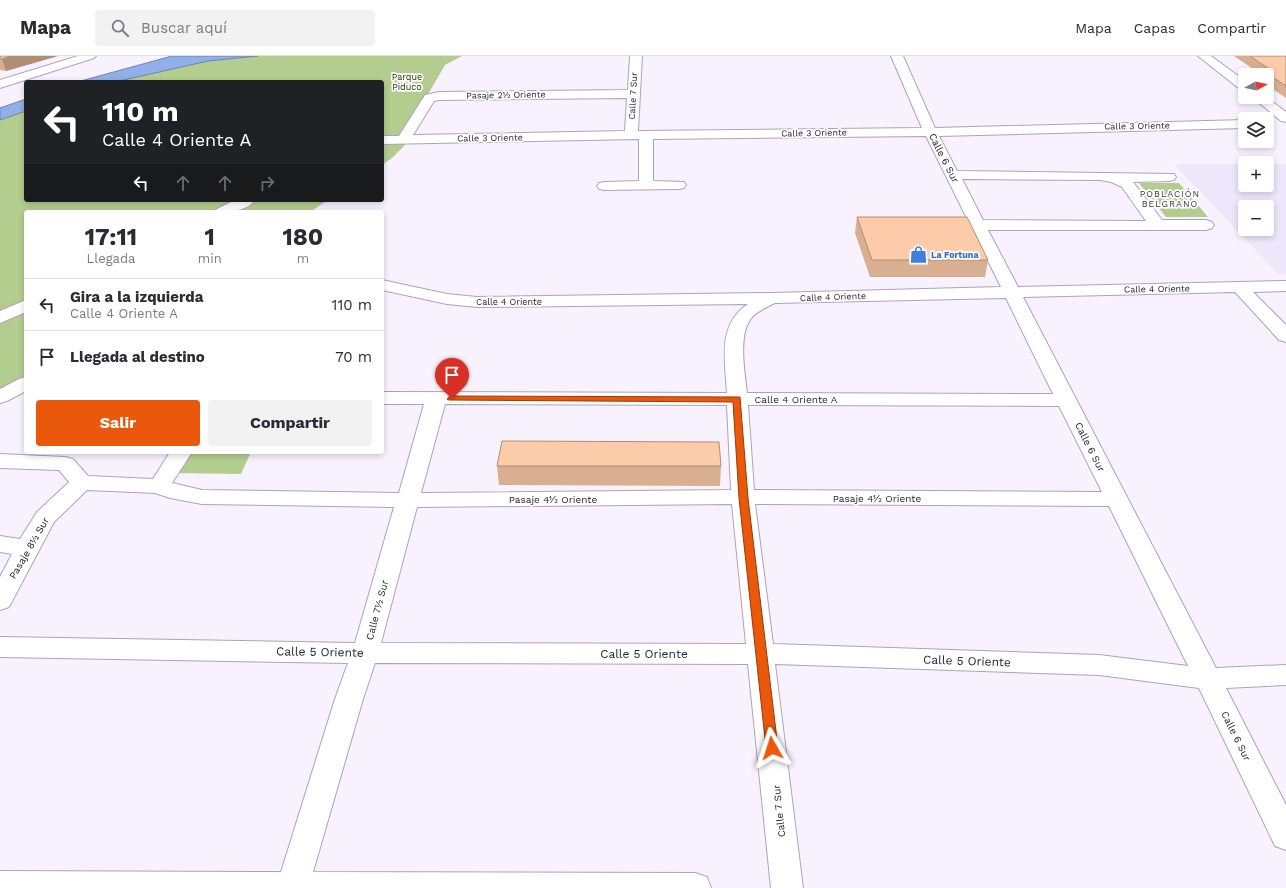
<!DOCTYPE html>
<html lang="es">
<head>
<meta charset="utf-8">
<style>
  body { margin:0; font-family:"Work Sans",sans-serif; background:#f2f2f3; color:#2b2b33; height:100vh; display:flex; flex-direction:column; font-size:15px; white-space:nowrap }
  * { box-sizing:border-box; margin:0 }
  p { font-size:13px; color:#7c7c81 }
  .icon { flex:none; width:22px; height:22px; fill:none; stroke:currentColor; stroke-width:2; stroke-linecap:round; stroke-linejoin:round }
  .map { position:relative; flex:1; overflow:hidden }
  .sheet { position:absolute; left:24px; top:154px; width:360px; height:244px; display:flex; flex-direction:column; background:#fff; border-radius:4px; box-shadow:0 2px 6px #0003 }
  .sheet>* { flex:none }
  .top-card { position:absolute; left:24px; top:24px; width:360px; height:122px; border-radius:4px; box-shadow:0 2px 6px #0003; background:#202124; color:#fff; overflow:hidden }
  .needle { width:26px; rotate:82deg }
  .buttons { position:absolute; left:1238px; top:12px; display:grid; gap:8px }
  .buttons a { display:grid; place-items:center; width:36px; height:36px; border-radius:4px; background:#fff; box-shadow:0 2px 6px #0003; font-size:20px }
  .pin { position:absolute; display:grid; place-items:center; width:34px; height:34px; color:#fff; margin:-41px -17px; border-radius:50% 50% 50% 0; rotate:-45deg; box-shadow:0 0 4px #0007 }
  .pin .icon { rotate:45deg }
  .me { position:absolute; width:44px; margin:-22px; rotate:354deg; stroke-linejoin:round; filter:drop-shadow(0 0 3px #0008) }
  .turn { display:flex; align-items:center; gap:14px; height:84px; padding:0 12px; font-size:18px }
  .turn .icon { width:52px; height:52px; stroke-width:2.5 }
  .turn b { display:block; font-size:28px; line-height:34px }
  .lanes { display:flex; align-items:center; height:38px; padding:0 12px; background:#0003; justify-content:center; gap:20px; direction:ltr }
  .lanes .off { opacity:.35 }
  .eta { display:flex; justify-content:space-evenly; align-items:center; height:68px; text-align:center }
  .eta b { font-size:24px; font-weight:700; line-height:28px }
  .button { display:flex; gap:8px; margin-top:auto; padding:8px 12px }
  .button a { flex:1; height:46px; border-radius:4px; background:#ea580c; color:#fff; font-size:16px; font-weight:700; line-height:46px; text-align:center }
  .button a+a { background:#f2f2f3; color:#2b2b33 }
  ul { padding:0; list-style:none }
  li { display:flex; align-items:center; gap:12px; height:52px; padding:0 12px; border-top:1px solid #e1e1e2 }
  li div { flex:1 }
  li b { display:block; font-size:15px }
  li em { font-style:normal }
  header { display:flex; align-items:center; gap:24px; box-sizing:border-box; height:56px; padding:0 20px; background:#fff; border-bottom:1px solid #e1e1e2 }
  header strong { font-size:19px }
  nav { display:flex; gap:22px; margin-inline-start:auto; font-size:14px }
  .search { width:280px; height:36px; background:#f2f2f3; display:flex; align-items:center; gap:10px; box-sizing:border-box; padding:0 14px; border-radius:4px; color:#7c7c81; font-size:15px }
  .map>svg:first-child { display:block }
  .education { fill:#eee7fc; fill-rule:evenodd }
  .green { fill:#b3cd8f }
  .water { fill:#91afe9; stroke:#7184b1 }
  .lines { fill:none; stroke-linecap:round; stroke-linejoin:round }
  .minor-casing { stroke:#b0a0be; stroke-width:2 }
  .minor { fill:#fff; fill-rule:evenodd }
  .wall { fill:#d9af91 }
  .shaded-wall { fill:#b08e76 }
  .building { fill:#fccba9; stroke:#b08e76 }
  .route { fill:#ea580c; stroke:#983908 }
  .labels { text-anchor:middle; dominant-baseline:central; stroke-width:3.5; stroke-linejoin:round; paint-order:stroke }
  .far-park-label { font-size:9px; fill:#213102; stroke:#fff }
  .far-street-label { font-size:9px; fill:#27212d; stroke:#fff }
  .far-neighbourhood-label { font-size:9px; letter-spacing:1px; fill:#3e3049; stroke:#fff }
  .far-shop-label { font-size:9px; font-weight:bold; fill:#366cbe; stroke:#fff; text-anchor:start }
  .street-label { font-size:10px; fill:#27212d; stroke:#fff }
  .near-street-label { font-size:12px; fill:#27212d; stroke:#fff }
</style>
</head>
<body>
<header>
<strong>Mapa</strong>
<div class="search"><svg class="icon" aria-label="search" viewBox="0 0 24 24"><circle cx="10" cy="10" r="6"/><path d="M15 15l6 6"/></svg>Buscar aquí</div>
<nav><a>Mapa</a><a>Capas</a><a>Compartir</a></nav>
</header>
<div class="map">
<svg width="1286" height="832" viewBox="0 0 1286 832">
  <rect width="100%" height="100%" fill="#f8f2ff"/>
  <path class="education" d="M1174,108H1245V129H1267V108H1286V218H1278ZM1245,151H1267V173H1245Z"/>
  <path class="green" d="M202,0H462L445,9L402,83L405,89L392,102L382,109V26H84Z
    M26,44V144H328L310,156H26V324L0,338V54Z
    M1139,127H1179L1208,161H1166Z
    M184,396H251L241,418L171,417Z"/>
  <path class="water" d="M172,0H258L208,5L115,26H77Z
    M26,43V55L0,64V52Z"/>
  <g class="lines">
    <defs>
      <path id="minor" d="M78,0H96L94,2L0,32V24Z
        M630,0H642L638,75L922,72L891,0H903L935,72L1245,64V72L939,80L957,115L1174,118L1176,121L1174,124L1169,125L1133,126L1162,164H1206L1212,166L1214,169L1212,172L1206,174H988L1018,231L1286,225V235L1253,236L1286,269V286L1279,284L1235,236L1023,241L1216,612L1286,609V629L1226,632L1286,749V794L1275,790L1199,632L1099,619L775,608L803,832H771L748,608L375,607L363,643L313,816L695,817L707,821L711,832H0V815L281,816L335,643L348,607L0,601V581L355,587L394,451L202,448L170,442L155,437L87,434L54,466L9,551L0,554V521L12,498L0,496V480L20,483L37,456L69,426L59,414L0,412V398L65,401L73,403L88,420L153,423L170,396H192L172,427L202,434L399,437L424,348H382V336L727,337C725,305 717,268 748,248L477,251L447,248L382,234V224L447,238L477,241L772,237L1001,231L926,80L653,83V125L684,126L686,129L684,132L679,133L604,134L599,133L597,130L599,127L604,126L639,125V83L382,88V80H399L425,39L439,36L628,34ZM627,42L625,75L413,79L434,45L439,44ZM962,123L1100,124L1111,126L1122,131L1146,165L983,164ZM1006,242L1053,338L747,337C745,318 738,281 750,264C755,256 767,251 775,247ZM445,348L727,349L731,434L421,437ZM748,349L1059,350L1102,436L754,434ZM732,448L746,588L381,587L417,451ZM755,448L1109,450L1188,610L1099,599L773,588Z
        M1198,0H1211L1245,25V35L1241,34Z
        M1252,41H1266L1286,56V66L1281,65Z
        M235,144H255C246,156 228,156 214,156L217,153Z
        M26,244V256L0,267V255Z
        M26,321V335L7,345L0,347V333L19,323Z"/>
    </defs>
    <use href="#minor" class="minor-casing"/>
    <use href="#minor" class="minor"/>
  </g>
  <path class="wall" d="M0,0H58L6,15L0,14Z
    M1234,0H1286V42L1267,29V19H1258L1259,17Z
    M857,161L988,204L985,221H870L855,177Z
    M497,410H721L720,430L499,429Z"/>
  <path class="shaded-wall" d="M11,0H58L6,15L2,3Z"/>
  <path class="building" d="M0,0H11L2,3L0,2Z
    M1250,0H1286V30L1260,13H1269Z
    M857,161H967L988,204H872Z
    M502,385L719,386L721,410H497Z"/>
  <path class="route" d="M452,340L740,341L748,442L778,692L776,695L772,697L767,695L766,692L739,442L733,346L449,344L447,343L449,341Z"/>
  <defs>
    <symbol id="shop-bare" viewBox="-9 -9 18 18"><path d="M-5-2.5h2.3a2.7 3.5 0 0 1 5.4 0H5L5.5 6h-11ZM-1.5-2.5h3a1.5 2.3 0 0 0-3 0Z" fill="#3f7fe0" stroke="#fff" stroke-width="2.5" paint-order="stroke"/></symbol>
  </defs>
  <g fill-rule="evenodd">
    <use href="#shop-bare" x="906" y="186" width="25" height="25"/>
  </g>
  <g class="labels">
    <g class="far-park-label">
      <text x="407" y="21">Parque<tspan x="407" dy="10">Piduco</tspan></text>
    </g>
    <g class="far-street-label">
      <text transform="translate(506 39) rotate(-1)">Pasaje 2½ Oriente</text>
      <text transform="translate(633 40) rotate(-87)">Calle 7 Sur</text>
      <text transform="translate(1137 70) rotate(-1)">Calle 3 Oriente</text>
      <text transform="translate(814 77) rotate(-1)">Calle 3 Oriente</text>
      <text transform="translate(490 82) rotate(-1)">Calle 3 Oriente</text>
      <text transform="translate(1157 233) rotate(-1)">Calle 4 Oriente</text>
      <text transform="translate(833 241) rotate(-2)">Calle 4 Oriente</text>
      <text x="509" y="246">Calle 4 Oriente</text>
    </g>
    <g class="far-neighbourhood-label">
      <text x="1170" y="138">POBLACIÓN<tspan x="1170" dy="10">BELGRANO</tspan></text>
    </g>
    <g class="far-shop-label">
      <text x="931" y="199">La Fortuna</text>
    </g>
    <g class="street-label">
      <text transform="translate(944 102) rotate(63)">Calle 6 Sur</text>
      <text x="796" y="343">Calle 4 Oriente A</text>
      <text transform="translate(1090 391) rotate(63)">Calle 6 Sur</text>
      <text x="877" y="442">Pasaje 4½ Oriente</text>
      <text x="553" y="443">Pasaje 4½ Oriente</text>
      <text transform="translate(29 492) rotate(-60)">Pasaje 8½ Sur</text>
      <text transform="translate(377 554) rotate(-75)">Calle 7½ Sur</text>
      <text transform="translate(1236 680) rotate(64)">Calle 6 Sur</text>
      <text transform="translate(779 755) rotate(-96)">Calle 7 Sur</text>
    </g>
    <g class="near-street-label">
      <text transform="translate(320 596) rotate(1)">Calle 5 Oriente</text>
      <text x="644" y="598">Calle 5 Oriente</text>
      <text transform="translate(967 605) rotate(2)">Calle 5 Oriente</text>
    </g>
  </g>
</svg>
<div class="buttons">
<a><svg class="needle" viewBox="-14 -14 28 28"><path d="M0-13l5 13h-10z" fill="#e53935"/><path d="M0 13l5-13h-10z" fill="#7c7c81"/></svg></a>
<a><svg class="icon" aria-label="layers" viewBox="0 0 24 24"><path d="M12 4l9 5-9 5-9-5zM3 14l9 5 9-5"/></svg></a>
<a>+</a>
<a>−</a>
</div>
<div class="pin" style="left:452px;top:343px;background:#d93025"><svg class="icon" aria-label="arrive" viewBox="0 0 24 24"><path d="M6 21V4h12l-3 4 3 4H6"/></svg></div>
<svg class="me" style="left:772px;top:692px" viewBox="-20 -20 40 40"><path d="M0-17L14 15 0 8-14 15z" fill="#ea580c" stroke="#fff" stroke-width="4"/></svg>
<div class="top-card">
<div class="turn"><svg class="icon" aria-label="left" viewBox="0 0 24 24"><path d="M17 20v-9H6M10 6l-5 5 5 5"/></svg><div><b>110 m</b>Calle 4 Oriente A</div></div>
<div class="lanes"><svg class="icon" aria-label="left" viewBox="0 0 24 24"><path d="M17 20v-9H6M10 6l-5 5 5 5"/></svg><svg class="icon off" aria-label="ahead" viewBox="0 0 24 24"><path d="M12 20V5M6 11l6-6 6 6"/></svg><svg class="icon off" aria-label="ahead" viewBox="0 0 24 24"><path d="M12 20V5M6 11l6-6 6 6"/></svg><svg class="icon off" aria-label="right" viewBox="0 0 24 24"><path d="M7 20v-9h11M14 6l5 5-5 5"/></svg></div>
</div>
<section class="sheet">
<div class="eta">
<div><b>17:11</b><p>Llegada</p></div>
<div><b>1</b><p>min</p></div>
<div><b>180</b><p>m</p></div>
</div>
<ul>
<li><svg class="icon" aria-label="left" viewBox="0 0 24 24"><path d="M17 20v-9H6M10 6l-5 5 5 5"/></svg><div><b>Gira a la izquierda</b><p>Calle 4 Oriente A</p></div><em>110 m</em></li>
<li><svg class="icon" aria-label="arrive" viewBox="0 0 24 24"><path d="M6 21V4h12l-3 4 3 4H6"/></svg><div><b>Llegada al destino</b></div><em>70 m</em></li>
</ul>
<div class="button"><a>Salir</a><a>Compartir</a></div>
</section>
</div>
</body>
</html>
